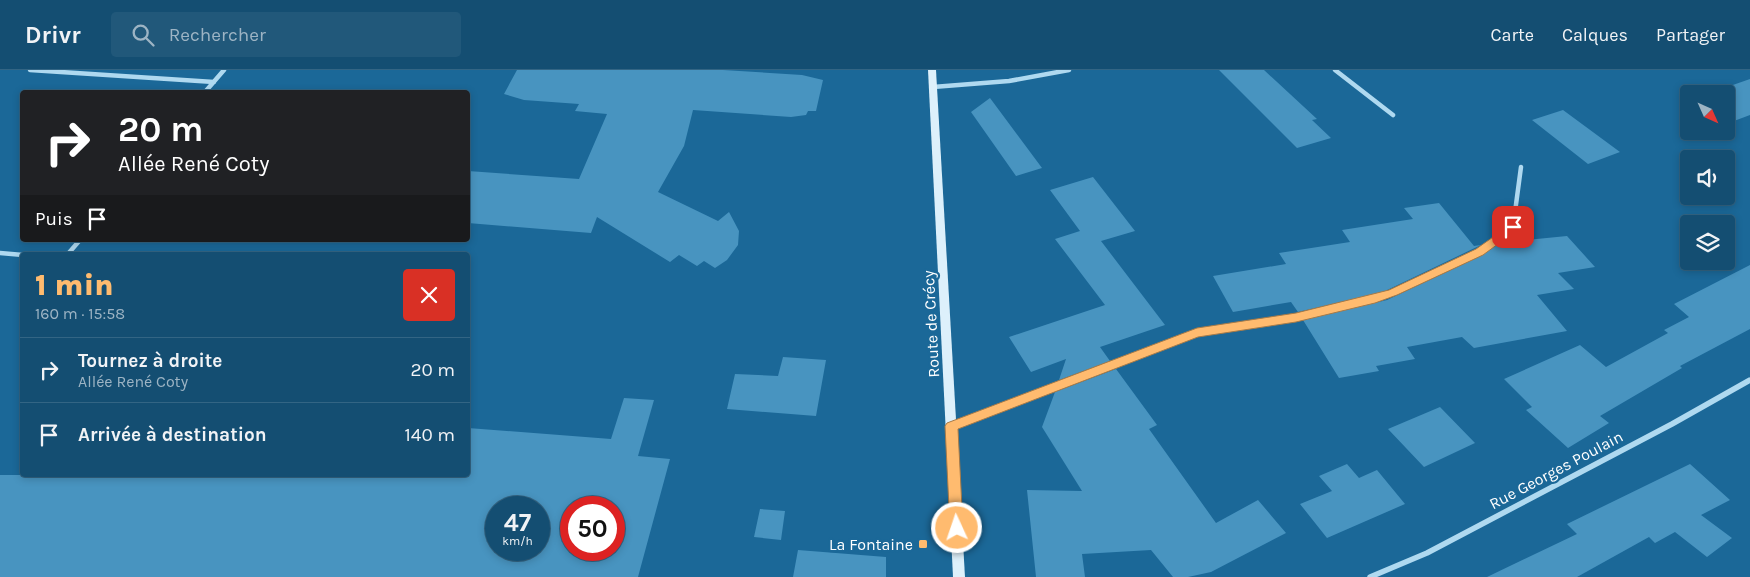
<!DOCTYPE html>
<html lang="fr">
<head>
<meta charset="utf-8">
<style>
  body { margin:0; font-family:Karla,sans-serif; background:#21587a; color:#f1f3f6; height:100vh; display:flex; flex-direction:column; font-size:19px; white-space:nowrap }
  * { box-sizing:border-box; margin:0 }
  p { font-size:16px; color:#9db4c4 }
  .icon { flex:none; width:28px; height:28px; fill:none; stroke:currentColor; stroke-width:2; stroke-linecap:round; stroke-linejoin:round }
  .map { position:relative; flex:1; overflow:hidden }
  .side { position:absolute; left:20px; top:182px; width:450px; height:225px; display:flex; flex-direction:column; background:#144e72; border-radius:5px; box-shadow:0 2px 8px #0003,0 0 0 1px #336584 }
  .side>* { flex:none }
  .top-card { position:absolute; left:20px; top:20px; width:450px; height:152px; border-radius:5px; box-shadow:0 2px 8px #0003,0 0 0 1px #336584; background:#202124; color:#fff; overflow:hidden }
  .needle { width:32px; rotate:135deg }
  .fabs { position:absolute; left:1680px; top:15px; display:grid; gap:10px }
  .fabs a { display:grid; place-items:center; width:55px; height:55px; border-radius:5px; background:#144e72; box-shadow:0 2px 8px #0003,0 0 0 1px #336584; font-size:25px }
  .speed { position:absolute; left:485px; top:426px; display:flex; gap:10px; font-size:25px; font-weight:700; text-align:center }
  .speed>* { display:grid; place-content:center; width:65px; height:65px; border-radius:50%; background:#144e72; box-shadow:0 2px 8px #0003,0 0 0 1px #336584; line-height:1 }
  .speed small { font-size:12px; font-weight:400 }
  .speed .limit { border:8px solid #d22; background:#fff; color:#111 }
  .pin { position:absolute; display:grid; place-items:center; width:42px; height:42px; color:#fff; margin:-21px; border-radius:10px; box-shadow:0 2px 8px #0006 }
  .me { position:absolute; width:55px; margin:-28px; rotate:357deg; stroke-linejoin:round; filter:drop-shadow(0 0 4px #0008) }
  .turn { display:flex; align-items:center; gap:18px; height:105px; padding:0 15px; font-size:22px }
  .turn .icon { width:65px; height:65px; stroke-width:2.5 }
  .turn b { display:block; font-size:35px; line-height:42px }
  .then { display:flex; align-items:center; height:48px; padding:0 15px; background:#0003; gap:10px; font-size:19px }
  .round { display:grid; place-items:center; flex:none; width:52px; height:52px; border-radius:5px; background:#21587a }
  .summary { display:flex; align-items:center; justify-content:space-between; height:85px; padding:0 15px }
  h1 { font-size:30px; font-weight:800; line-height:38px; color:#ffbb6f }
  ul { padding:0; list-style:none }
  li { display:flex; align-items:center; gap:15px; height:65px; padding:0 15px; border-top:1px solid #336584 }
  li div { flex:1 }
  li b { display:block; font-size:19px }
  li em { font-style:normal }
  header { display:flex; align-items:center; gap:30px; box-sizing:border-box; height:70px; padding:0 25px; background:#144e72; border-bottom:1px solid #336584 }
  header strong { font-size:24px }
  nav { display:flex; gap:28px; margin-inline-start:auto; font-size:18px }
  .search { width:350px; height:45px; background:#21587a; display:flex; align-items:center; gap:12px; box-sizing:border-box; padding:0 18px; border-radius:5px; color:#9db4c4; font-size:19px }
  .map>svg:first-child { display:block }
  .building { fill:#4894c0; fill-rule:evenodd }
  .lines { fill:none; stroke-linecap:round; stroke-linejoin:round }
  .minor-far1 { stroke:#afd9f0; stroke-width:4.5 }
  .minor { stroke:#afd9f0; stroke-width:5.5 }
  .secondary { fill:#ddf0fb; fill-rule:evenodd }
  .route { fill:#ffbb6f; stroke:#a67a48 }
  .poi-dot { fill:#ffbb6f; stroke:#1b6898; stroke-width:2 }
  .labels { text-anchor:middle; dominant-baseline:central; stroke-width:4.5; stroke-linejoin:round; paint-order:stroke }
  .street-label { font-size:16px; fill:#fff; stroke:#1b6898 }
  .poi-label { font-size:16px; fill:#fff; stroke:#1b6898; text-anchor:end }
</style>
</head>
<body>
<header>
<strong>Drivr</strong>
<div class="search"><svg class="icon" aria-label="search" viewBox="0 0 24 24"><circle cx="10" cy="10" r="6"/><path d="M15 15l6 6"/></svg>Rechercher</div>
<nav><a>Carte</a><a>Calques</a><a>Partager</a></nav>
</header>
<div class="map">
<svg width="1750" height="507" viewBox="0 0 1750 507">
  <rect width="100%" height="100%" fill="#1b6898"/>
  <path class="building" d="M517,0H723L802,5L823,10L816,41H808L806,45L791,47L693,40L684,76L658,122L718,151L729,142L739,161L738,175L727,190L715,198L704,191L697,196L679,185L670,192L597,147L591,163L468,153V101L579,109L607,44L575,41L579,34L524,30L504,24Z
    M1219,0H1264L1317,49L1312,50L1331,68L1297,78Z
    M1750,9V45L1726,54V24H1707Z
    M990,28L1042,98L1016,106L971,42Z
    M1563,40L1620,82L1588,94L1532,50Z
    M1093,107L1135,161L1101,171L1165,255L1100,277L1110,291L1059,310L1066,289L1031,302L1009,267L1105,235L1055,169L1080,161L1050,120Z
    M1439,133L1474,176L1481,175L1383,222L1298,242L1291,232L1233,242L1213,206L1286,194L1279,183L1350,172L1342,160L1413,149L1404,138Z
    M1567,166L1595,197L1558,203L1574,219L1537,225L1567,261L1474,278L1462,267L1407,277L1415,289L1376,296L1379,301L1339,308L1303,250L1387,230L1481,186L1498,173Z
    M1750,195V259L1680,296L1682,298L1600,346L1609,353L1568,378L1526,340L1532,337L1504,309L1580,275L1606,297L1668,263L1664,260L1689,247L1674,234Z
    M783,287L826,290L816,346L727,339L735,304L778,306Z
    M1116,299L1157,355L1149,359L1216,453L1258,430L1286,463L1211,502L1188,507H1173L1151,480L1082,484L1085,507H1036L1027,420L1082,421L1042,357L1055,322Z
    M624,328L654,330L638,386L670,389L638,507H0V405H468V358L611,369ZM496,438H539V480H496ZM571,438H614V480H571Z
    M1440,337L1475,373L1424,397L1388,359Z
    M1347,394L1359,408L1377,400L1405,434L1327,468L1300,434L1332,421L1319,406Z
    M1690,394L1730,430L1701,445L1732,468L1707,487L1675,462L1655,473L1649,467L1577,507H1487L1577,464L1567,454Z
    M760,439L785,441L781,470L754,467Z
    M798,480L886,487V507H793Z"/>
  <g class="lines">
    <path class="minor-far1" d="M30,0L214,12
      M1335,0L1393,45
      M933,17L1009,11L1069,0
      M205,22L224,0
      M0,183L23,185
      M67,185L80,170
      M1381,227L1479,182L1513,157L1521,97"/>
    <path class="minor" d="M952,356L1197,263L1296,247L1385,226
      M1370,507L1427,483L1672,354L1750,310"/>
    <path class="secondary" d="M928,0H936L965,507H953Z"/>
  </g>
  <path class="route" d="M1513,153L1517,154L1518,157L1517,160L1483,185L1397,225L1375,233L1296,252L1198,267L958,359L963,458L961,463L957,464L952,463L950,458L945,356L947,353L1197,258L1296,243L1389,220L1476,179Z"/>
  <rect class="poi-dot" x="918" y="469" width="10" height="10" rx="2.5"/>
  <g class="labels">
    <g class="street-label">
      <text transform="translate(931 254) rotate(-93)">Route de Crécy</text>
      <text transform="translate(1556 400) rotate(-28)">Rue Georges Poulain</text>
    </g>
    <g class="poi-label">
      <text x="913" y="474">La Fontaine</text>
    </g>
  </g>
</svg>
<div class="fabs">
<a><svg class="needle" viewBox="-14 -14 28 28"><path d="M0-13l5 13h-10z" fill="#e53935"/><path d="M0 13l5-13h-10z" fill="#9db4c4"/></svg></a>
<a><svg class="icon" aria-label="sound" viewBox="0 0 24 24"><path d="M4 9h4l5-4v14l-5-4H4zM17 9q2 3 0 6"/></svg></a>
<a><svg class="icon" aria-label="layers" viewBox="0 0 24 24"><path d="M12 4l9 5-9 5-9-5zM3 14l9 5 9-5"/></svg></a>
</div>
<div class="speed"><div>47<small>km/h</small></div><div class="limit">50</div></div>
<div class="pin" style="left:1513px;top:157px;background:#d93025"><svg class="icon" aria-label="arrive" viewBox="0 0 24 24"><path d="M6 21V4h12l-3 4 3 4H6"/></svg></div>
<svg class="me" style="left:957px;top:458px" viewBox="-20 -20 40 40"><circle r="17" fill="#ffbb6f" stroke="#fff" stroke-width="3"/><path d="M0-11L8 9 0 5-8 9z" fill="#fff"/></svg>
<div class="top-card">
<div class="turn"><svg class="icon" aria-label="right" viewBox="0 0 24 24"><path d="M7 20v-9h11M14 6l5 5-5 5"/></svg><div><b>20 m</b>Allée René Coty</div></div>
<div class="then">Puis<svg class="icon" aria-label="arrive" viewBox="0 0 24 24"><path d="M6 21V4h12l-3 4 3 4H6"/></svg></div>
</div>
<section class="side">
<div class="summary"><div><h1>1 min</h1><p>160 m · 15:58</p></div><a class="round" style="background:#d93025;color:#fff"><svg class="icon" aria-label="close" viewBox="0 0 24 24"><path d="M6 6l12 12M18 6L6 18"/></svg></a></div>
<ul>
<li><svg class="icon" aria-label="right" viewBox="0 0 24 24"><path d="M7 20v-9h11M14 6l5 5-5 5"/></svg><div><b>Tournez à droite</b><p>Allée René Coty</p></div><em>20 m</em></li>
<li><svg class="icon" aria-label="arrive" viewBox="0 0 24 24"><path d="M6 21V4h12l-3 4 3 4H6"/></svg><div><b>Arrivée à destination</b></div><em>140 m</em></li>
</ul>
</section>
</div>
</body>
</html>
